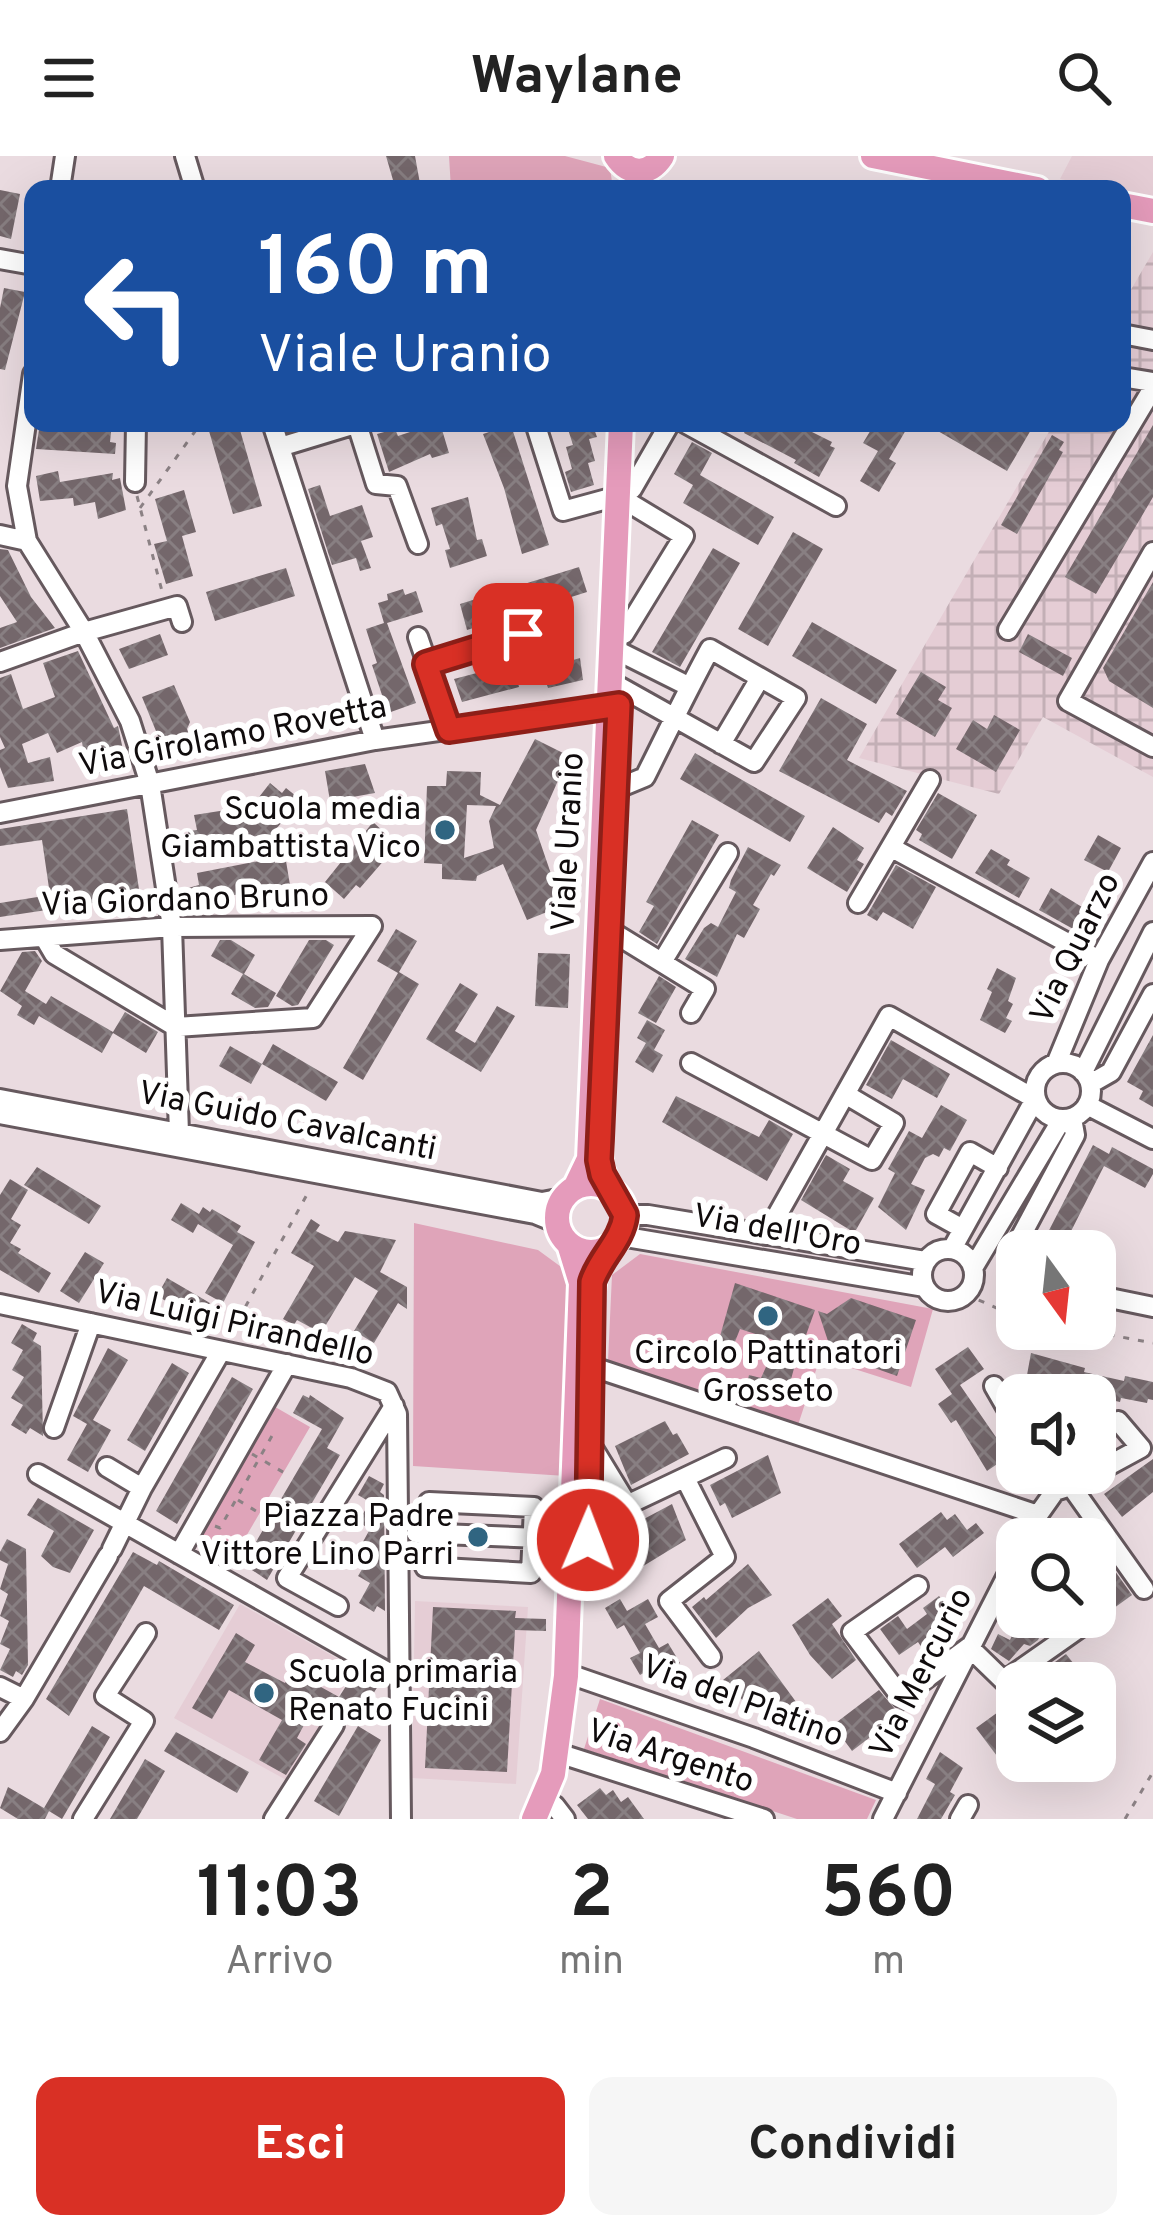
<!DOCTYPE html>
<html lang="it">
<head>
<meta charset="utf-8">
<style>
  body { margin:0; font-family:Overpass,sans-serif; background:#f6f6f6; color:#222; height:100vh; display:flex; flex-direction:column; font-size:45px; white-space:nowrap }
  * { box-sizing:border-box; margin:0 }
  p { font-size:39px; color:#767676 }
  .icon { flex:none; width:66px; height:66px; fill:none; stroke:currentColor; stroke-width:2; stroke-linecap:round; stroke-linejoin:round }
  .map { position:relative; height:1663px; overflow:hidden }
  .drawer { display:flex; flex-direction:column; background:#fff; flex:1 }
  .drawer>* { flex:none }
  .banner { position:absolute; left:24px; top:24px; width:1107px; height:252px; border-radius:24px; box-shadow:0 12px 48px #0002; background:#1a4fa0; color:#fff; overflow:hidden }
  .needle { width:78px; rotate:165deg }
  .tools { position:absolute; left:996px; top:1074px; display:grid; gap:24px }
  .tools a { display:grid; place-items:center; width:120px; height:120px; border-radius:24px; background:#fff; box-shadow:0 12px 48px #0002; font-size:60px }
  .pin { position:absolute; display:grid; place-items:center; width:102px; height:102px; color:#fff; margin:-51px; border-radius:24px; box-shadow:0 6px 18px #0006 }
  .me { position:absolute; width:132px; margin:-66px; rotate:1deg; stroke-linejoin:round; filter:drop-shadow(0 0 9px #0008) }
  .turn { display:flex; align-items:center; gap:42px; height:252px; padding:0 36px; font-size:54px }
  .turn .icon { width:156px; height:156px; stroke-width:2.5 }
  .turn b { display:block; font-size:84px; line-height:102px }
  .eta { display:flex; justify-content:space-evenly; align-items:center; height:204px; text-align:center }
  .eta b { font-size:72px; font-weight:700; line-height:84px }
  .cta { display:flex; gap:24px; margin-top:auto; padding:24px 36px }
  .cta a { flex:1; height:138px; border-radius:24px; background:#d93025; color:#fff; font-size:48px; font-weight:700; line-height:138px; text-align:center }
  .cta a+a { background:#f6f6f6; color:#222 }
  header { display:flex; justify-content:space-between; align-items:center; height:156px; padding:0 36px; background:#fff; font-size:54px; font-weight:700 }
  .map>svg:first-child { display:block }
  .built { fill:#e5cdd5 }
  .industrial { fill:url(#industrial-grid) }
  .park { fill:#dfa4b9 }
  .building { fill:url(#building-cross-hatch); fill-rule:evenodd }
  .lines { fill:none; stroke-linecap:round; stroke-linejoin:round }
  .minor-casing { stroke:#66595e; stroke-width:24 }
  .major-casing { stroke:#fff; stroke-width:30 }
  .path { stroke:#8b8184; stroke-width:3; stroke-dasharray:6 9; stroke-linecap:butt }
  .minor { stroke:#fff; stroke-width:18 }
  .major { stroke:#e59bbb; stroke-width:24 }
  .route-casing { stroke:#8d1f18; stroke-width:30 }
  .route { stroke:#d93025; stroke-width:21 }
  .poi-dot { fill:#306581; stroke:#fff; stroke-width:4.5 }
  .labels { text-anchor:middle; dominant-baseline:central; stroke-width:12; stroke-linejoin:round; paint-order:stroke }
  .street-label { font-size:33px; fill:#0f0b0c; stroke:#fff }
  .poi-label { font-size:33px; fill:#0f0b0c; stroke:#fff; text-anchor:end }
</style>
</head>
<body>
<header><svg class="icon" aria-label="menu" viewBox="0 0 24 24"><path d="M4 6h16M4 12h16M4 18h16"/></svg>Waylane<svg class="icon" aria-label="search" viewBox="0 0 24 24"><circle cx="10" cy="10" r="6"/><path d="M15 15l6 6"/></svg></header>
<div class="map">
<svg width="1153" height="1663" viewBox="0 0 1153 1663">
  <defs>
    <pattern id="industrial-grid" width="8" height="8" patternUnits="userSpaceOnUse" patternTransform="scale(3)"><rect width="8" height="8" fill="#e5cdd5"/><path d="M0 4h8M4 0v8" fill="none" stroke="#c3afb6"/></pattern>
    <pattern id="building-cross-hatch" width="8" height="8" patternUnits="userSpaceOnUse" patternTransform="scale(3)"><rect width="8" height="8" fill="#74676b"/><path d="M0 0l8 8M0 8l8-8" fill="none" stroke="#887f82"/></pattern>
  </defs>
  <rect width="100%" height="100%" fill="#eadbe0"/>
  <path class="built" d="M1072,0H1153V41L1060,23Z
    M415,1445L528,1451L516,1628L412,1622Z
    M240,1448L354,1512L290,1626L174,1562Z"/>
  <path class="industrial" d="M1153,96V621L1043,561L999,638L859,602L1054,267H1122V149Z"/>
  <path class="park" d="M449,0H565L610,12L613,33H451Z
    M414,1067L538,1094L568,1116L566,1320L413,1310Z
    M640,1098L933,1153L911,1231L820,1202L798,1269L608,1205L612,1119Z
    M270,1248L310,1271L241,1389L247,1394L237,1411L194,1386Z
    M600,1543L876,1644L867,1663H797L584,1593Z"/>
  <path class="building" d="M386,0H415L421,33L395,31Z
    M0,34L20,38L11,83L0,80Z
    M4,132L25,136L5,214L0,213V152Z
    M40,267H112L110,286L116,287L115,298L36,293Z
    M238,267L262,350L233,358L209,275Z
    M420,267H440L449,297L432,302L430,298L389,316L377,278L395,273L398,280L422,272Z
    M566,267H592L597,281L589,283L595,305L588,307L594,329L571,336L565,316L572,313L566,291L573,289Z
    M749,267H794L832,286L830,290L835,292L819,321L794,307L796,304L744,277Z
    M875,267H910L889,303L896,307L879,336L860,325L878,295L863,287Z
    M924,267H1035L1007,315Z
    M511,269L549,389L522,398L504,332L483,278Z
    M1153,269V341L1096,438L1065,421Z
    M1052,279L1064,286L1059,294L1063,296L1017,378L1001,369Z
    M692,286L712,297L700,319L774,361L758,389L683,347L693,329L674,318Z
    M58,315L60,326L113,317L112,324L120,322L126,354L98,363L95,346L74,350L73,342L40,345L36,320Z
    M320,329L330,360L362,349L373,381L361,385L371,412L360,415L356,402L332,409L308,333Z
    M184,334L196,376L182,380L193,420L166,428L154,388L167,385L155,343Z
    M468,341L477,384L482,383L487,400L450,412L445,394L450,393L442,368L436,370L431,352Z
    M793,376L823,393L768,490L738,473Z
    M713,392L740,407L680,511L652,496Z
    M0,393L8,394L31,441L55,472L0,492V472L17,466L0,440Z
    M579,411L587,436L467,474L460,448Z
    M286,412L295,440L215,465L206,436Z
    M1153,426V552L1109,525L1103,512Z
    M403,433L405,439L416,435L423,456L387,467L416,547L388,557L372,509L377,507L366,473L384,467L378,447L388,444L387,438Z
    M812,466L897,514L876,548L792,500Z
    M160,478L168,499L129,513L119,493Z
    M1028,478L1072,502L1063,520L1019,496Z
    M78,495L114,572L118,570L127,613L87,619L82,586L57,597L48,577L22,588L28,607L50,601L54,625L8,632L0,611V594L5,592L0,581V522L11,518L23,553L55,541L43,507Z
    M528,499L535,500L537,510L571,499L573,504L580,502L583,524L548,532L544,519L518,527L519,531L462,546L454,523L515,507L514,504Z
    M921,516L946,531L938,544L952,552L935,581L896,558Z
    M174,529L190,566L187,573L192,588L165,597L142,541Z
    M821,542L867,568L847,604L907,635L892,660L886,656L879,667L779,615Z
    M994,559L1020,574L996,616L956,593L973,564L987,573Z
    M535,583L569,600L536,674L562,750L527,764L503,708L477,720L476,725L442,723V708L424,707L427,630H446L447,615L481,616L480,639L500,649ZM467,649L496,650L489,665L494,692L464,702Z
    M695,597L805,660L790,686L680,623Z
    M365,608L375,637L330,645L325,615Z
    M270,627L282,637L286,632L301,644L264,687L262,679L191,692L188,675L197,674L194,659L252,650Z
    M938,637L977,659L952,703L919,684L922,678L916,674Z
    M127,653L140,740L0,761V747L50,739L42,684L0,690V673Z
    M692,664L719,679L657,788L639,776L654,750L646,746Z
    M373,666L384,676L379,682L393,694L360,732L356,729L344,743L325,726Z
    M833,671L864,692L857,704L864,708L847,736L807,712Z
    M1098,679L1121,692L1108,716L1084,704Z
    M748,691L781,709L774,720L771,718L753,749L760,753L744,782L737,778L717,821L685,803L704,772L711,767L718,771L736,736L729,732L731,724Z
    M991,693L1010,704L1007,709L1030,722L1019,742L975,717Z
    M274,702L275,707L286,705L292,741L278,743L277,732L210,743L211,748L191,749L188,732L199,729L197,717Z
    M896,709L936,731L913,773L883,756L877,765L867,759Z
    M1051,732L1095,759L1084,779L1039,754Z
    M396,773L417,785L399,816L419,828L363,924L343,912L398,817L377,805Z
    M220,784H231L255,799L244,818L276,837L268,851L255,852L231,838L243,818L211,800Z
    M309,784H326L334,789L298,849L292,850L276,840Z
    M35,795L42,805L25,835L46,848L51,840L113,876L125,856L158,876L146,897L113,877L102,897L39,860L34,869L17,859L22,850L0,835L22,796Z
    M538,797L570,798L568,852L535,850Z
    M997,812L1016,822L1008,845L1013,848L1006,862L1012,865L1005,877L980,864L992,836L987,833Z
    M659,820L676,831L656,867L638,857Z
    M460,827L478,838L455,875L475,887L497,850L515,860L481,916L426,883Z
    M647,864L665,874L654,894L663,899L653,917L635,906L646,887L637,882Z
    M1153,879V951L1139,943L1143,935L1127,926Z
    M891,884L950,918L937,942L903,923L892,943L866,929Z
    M273,888L338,926L326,945L262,908L251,928L219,910L230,890L262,908Z
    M676,940L759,981L769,964L793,978L767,1025L662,966Z
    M941,949L967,964L950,995L944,992L939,1001L933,998L925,1002L916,1019L911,1028L925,1034L906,1074L878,1051L895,1017L888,1013L909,975L922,982Z
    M1093,989L1109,998L1112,991L1153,1013V1018L1145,1032L1104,1010L1061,1095H1056L1044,1084Z
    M826,999L850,1013L843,1025L874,1042L856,1074H850L801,1044Z
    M37,1011L101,1050L89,1068L24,1029Z
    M10,1023L28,1034L11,1063L21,1069L10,1087L21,1093L18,1097L51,1117L39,1137L0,1114V1039Z
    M181,1047L199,1058L203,1051L210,1056L212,1053L241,1070L237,1076L255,1086L223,1147L205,1137L233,1089L198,1068L193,1077L171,1064Z
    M311,1063L320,1069L316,1075L338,1086L345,1075L396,1084L380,1116L407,1131V1153L398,1147L374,1187L354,1175L378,1135L355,1121L321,1177L297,1164L294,1169L283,1163L314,1110L291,1097Z
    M85,1096L104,1107L79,1147L60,1135Z
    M167,1122L210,1147L200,1164L157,1140Z
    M735,1127L815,1154L801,1193L740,1173L731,1196L717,1191Z
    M851,1142L916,1164L897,1220L832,1197L818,1155L827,1158Z
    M22,1168L37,1177L33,1185L41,1190L43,1280L30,1272L26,1278L11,1269L23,1249L11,1242L24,1221L12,1214L23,1194L11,1187Z
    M968,1191L984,1213L960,1229L1009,1300L987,1315L956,1264L951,1267L938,1248L952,1238L935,1213Z
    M108,1192L128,1204L93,1264L111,1274L88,1316L67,1304L87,1268L73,1260Z
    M799,1194L790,1227L785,1225L783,1232L773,1228L769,1241L745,1235L749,1219L761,1222L770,1202Z
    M1031,1197L1085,1212L1084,1216L1124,1225L1125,1220L1153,1226V1244L1148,1243L1147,1247L1121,1242L1120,1246L1040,1228L1042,1222L1027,1219Z
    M172,1207L189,1217L145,1295L127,1284Z
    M232,1221L253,1233L177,1368L156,1355Z
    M303,1239L309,1242L310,1239L344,1262L327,1292L340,1299L267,1424L243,1408L322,1273L293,1257Z
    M665,1265L673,1279L677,1277L689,1298L631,1329L615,1290Z
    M768,1299L781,1337L732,1362L725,1347L720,1350L710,1329Z
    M1153,1303V1336L1122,1361L1104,1338Z
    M369,1320L384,1328L380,1336L384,1339L385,1455L377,1450L374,1456L359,1447L370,1427L358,1420L370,1400L359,1393L370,1373L358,1366L370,1346L358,1339Z
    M38,1342L94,1374L70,1417L53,1411L41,1400L54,1375L27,1359Z
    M672,1348L686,1384L640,1412L630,1399L627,1401L614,1379Z
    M941,1356L947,1364L955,1358L967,1374L976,1367L984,1377L953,1401L945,1391L917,1412L899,1388Z
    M7,1383L26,1393L28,1509L22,1519L16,1515L13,1521L0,1514L10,1493L0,1488L9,1465L0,1460L8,1438L0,1433L8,1408L0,1404V1396Z
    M1095,1387L1132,1439L1110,1455L1095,1431Z
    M133,1396L157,1409L159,1405L234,1449L219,1474L144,1430L69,1560L46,1543Z
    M748,1408L772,1439L748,1452L716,1482L692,1451L704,1441L706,1444Z
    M939,1440L953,1458L946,1464L950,1470L924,1495L918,1486L899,1499L880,1473L898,1460L907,1473L927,1458L923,1452Z
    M828,1442L842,1460L832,1468L856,1504L832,1523L810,1499L792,1469Z
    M620,1443L627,1455L648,1443L658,1461L645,1468L659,1492L668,1487L680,1507L666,1516L661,1507L640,1519L630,1502L640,1497L624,1469L617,1473L605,1452Z
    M433,1451L516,1455L515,1462L546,1463V1475L515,1474L507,1616L425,1612Z
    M1021,1461H1050L1038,1484L1030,1490L1024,1488L1009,1505L991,1493L998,1478L1010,1484Z
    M236,1477L255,1489L245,1506L285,1527L292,1515L339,1541L355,1516L378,1530L357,1564L325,1545L319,1557L312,1554L297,1582L306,1588L286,1619L259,1604L282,1564L229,1534L212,1563L192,1552Z
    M759,1495L799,1550L778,1566L763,1547L753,1555L723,1524Z
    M1066,1498L1086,1523L1067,1517L1074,1527H1026Z
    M879,1534L895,1553H907L852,1595L833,1569Z
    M1017,1534V1585L997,1600L976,1572L1005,1551L1002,1546Z
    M92,1570L110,1581L62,1663L44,1652Z
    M358,1570L381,1584L339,1660L314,1645Z
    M176,1576L249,1616L237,1637L164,1595Z
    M940,1596L963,1612L950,1636L955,1639L941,1663H917L935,1628L926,1623Z
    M145,1603L165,1615L137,1663H110Z
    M8,1631L49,1655L45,1663H18L0,1652Z
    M600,1632L606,1639L613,1634L621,1646L628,1641L644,1663H588L577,1649Z"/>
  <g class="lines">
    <defs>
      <path id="minor" d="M185,0L195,33
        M60,33L65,0
        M0,103L33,109
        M1122,178L1153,184
        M33,218L17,330L27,385L84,476L130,565L150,628L172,771L179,977
        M1122,221L1153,226
        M272,267L375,584
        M535,267L563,355L618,340L684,380L624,478
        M685,267L836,350
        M357,268L376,328L397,330L418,388
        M280,291L359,267
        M135,326L136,267
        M632,333L670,267
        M0,379L27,385
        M1153,396L1068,545L1153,591
        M1008,474L1153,232
        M418,481L450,574
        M622,497L690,531
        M0,506L84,476L177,450L182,466
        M426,508L523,478
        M721,588L760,522
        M616,633L645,621C666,579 687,535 710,493L796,542L754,606C709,581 665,556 620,531
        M0,657L375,584L616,550
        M892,692L1099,804
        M858,747L930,624
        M609,774L705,833L691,857
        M44,781L54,798L176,871L313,862L372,770
        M0,784L172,771L372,770
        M662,806L728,697
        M691,907L872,1004L894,967L845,938
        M1035 935a28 28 0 1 1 56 0a28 28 0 1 1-56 0Z
        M1056,908L1099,804L1153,706
        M1083,916L1153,776
        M1090,928L1111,916L1153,838
        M0,943L542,1046L563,1042
        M1087,949L1153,983
        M0,958L535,1058L557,1067
        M625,1059H648L925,1105
        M963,1073L936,1058L970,996L998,1012
        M766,1079L889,860L1035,943L952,1093
        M620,1080L925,1131
        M922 1119a26 26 0 1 1 52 0a26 26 0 1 1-52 0Z
        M1017,1100L1012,1097L1075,979L1072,962
        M973,1112L1062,963
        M1095,1139L1153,1151
        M0,1148L351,1222L387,1236L397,1258L401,1663
        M590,1210L1038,1359L1026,1383
        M994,1230L1017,1270
        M54,1272L91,1167
        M588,1284L627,1348
        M107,1311L142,1332L221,1195
        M1095,1317L1141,1292L1118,1265
        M38,1318L400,1523
        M686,1324L725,1401L669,1445L711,1501
        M1055,1335L1071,1330L1144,1433
        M429,1346L534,1351L531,1417L425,1411Z
        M1038,1359L1055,1335L1044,1317
        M589,1367L726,1302
        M416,1377L588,1384
        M112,1393L142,1332
        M179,1398L287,1208
        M918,1430L852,1476L901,1541L969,1491L1004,1525L1088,1466
        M338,1450L287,1422L394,1250
        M566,1517L754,1582L897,1637
        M0,1531L24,1543
        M0,1576L24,1543L108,1400
        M558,1597L764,1663
        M555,1650L565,1663
        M83,1663L144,1565L105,1540L146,1477
        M274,1663L334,1569
        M883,1663L1017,1400
        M960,1663L968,1649"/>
      <path id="major" d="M616,0C629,20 650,19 662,0
        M873,0L1037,33
        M1122,49L1153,55
        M600,990V1010L609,1033
        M557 1062a34 34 0 1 1 68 0a34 34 0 1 1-68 0Z
        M575,1032L589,1003L621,267
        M591,1143L594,1119L607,1092
        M534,1663L553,1618L566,1520L581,1127L569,1088"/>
    </defs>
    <use href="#minor" class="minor-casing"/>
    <use href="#major" class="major-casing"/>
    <path class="path" d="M137,340L162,435
      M140,352L201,267
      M965,1138L1017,1161
      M1079,1173L1153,1187
      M231,1177L310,1033
      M252,1298L288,1319
      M238,1344L264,1360
      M215,1370L220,1372L273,1278L269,1273
      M1125,1663L1153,1616"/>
    <use href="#minor" class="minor"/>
    <use href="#major" class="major"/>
  </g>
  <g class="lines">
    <defs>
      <path id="route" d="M523,478L426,508L449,574L619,549L599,1004L602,1018L625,1059C622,1085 600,1101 592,1126L588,1384"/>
    </defs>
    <use href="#route" class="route-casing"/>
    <use href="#route" class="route"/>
  </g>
  <g class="poi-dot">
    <circle cx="445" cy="674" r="12"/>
    <circle cx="768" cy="1160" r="12"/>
    <circle cx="478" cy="1381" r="12"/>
    <circle cx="264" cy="1537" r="12"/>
  </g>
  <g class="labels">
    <g class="street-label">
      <text transform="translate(233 582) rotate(-11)">Via Girolamo Rovetta</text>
      <text transform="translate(570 686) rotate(-87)">Viale Uranio</text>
      <text transform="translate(185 746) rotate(-2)">Via Giordano Bruno</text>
      <text transform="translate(1077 793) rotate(-64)">Via Quarzo</text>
      <text transform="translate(287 967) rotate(11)">Via Guido Cavalcanti</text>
      <text transform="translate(777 1076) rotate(10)">Via dell'Oro</text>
      <text transform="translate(234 1169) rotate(13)">Via Luigi Pirandello</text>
      <text transform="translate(923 1518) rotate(-63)">Via Mercurio</text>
      <text transform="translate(742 1547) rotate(20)">Via del Platino</text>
      <text transform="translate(670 1602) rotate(18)">Via Argento</text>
    </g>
    <g class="poi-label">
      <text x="421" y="655">Scuola media<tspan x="421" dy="38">Giambattista Vico</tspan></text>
      <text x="768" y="1199" text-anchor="middle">Circolo Pattinatori<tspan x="768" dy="38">Grosseto</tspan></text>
      <text x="454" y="1362">Piazza Padre<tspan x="454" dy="38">Vittore Lino Parri</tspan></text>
      <text x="288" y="1518" text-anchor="start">Scuola primaria<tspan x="288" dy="38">Renato Fucini</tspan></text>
    </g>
  </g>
</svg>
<div class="tools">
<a><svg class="needle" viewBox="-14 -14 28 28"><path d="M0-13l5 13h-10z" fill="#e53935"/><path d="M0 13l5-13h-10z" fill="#767676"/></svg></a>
<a><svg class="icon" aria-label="sound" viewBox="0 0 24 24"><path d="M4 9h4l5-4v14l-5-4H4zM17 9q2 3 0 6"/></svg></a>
<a><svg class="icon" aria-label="search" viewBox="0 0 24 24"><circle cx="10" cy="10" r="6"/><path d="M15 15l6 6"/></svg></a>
<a><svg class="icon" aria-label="layers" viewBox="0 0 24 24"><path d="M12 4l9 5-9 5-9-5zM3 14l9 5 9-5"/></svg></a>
</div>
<div class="pin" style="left:523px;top:478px;background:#d93025"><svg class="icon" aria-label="arrive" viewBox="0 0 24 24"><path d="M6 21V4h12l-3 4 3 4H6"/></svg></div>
<svg class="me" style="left:588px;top:1384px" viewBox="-20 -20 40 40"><circle r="17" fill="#d93025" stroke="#fff" stroke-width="3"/><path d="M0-11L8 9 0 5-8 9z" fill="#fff"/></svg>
<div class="banner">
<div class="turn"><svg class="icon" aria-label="left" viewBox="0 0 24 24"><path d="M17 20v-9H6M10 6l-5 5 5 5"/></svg><div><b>160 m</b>Viale Uranio</div></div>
</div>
</div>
<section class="drawer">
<div class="eta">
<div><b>11:03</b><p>Arrivo</p></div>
<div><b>2</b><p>min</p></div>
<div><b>560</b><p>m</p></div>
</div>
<div class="cta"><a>Esci</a><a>Condividi</a></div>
</section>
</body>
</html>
